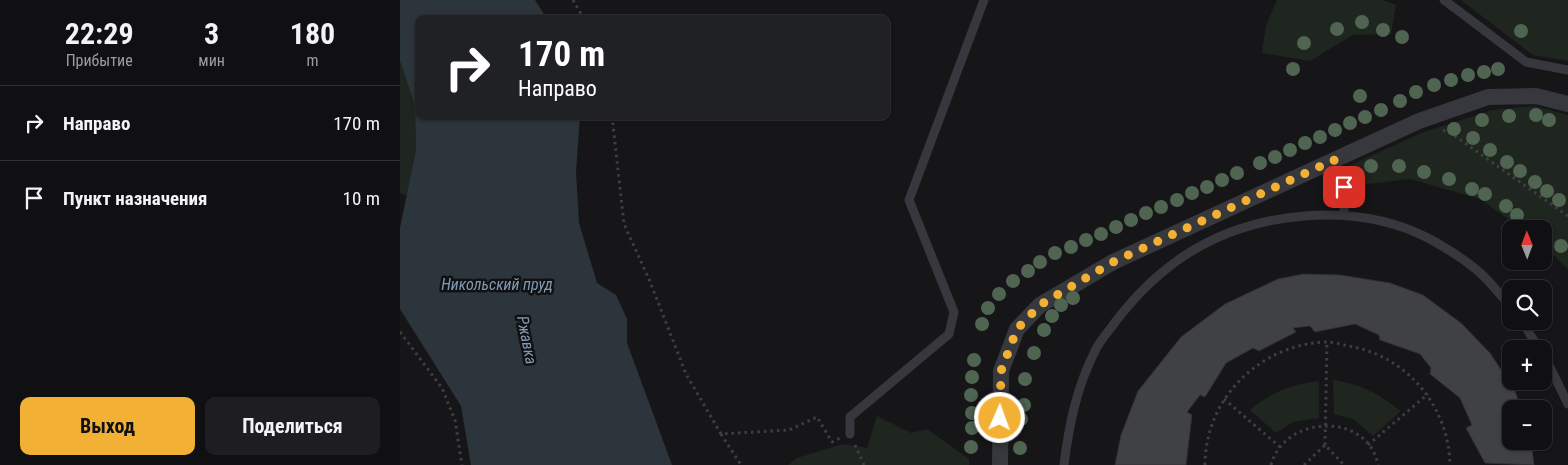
<!DOCTYPE html>
<html lang="ru">
<head>
<meta charset="utf-8">
<style>
  body { margin:0; font-family:"Roboto Condensed",sans-serif; background:#1e1e20; color:#f1f3f6; height:100vh; display:flex; flex-direction:column; font-size:19px; white-space:nowrap }
  * { box-sizing:border-box; margin:0 }
  p { font-size:16px; color:#9c9d9f }
  .icon { flex:none; width:28px; height:28px; fill:none; stroke:currentColor; stroke-width:2; stroke-linecap:round; stroke-linejoin:round }
  .map { position:relative; flex:1; overflow:hidden }
  .sheet { display:flex; flex-direction:column; background:#101012; width:400px }
  .sheet>* { flex:none }
  .guide { position:absolute; left:15px; top:15px; width:475px; height:105px; border-radius:10px; box-shadow:0 1px 4px #0004,0 0 0 1px #303032; background:#202124; color:#fff; overflow:hidden }
  .needle { width:32px; rotate:359deg }
  .buttons { position:absolute; left:1102px; top:220px; display:grid; gap:10px }
  .buttons a { display:grid; place-items:center; width:50px; height:50px; border-radius:10px; background:#101012; box-shadow:0 1px 4px #0004,0 0 0 1px #303032; font-size:25px }
  .pin { position:absolute; display:grid; place-items:center; width:42px; height:42px; color:#fff; margin:-21px; border-radius:10px; box-shadow:0 2px 8px #0006 }
  .me { position:absolute; width:55px; margin:-28px; rotate:2deg; stroke-linejoin:round; filter:drop-shadow(0 0 4px #0008) }
  .turn { display:flex; align-items:center; gap:18px; height:105px; padding:0 20px; font-size:22px }
  .turn .icon { width:65px; height:65px; stroke-width:2.5 }
  .turn b { display:block; font-size:35px; line-height:42px }
  .eta { display:flex; justify-content:space-evenly; align-items:center; height:85px; text-align:center }
  .eta b { font-size:30px; font-weight:700; line-height:35px }
  .cta { display:flex; gap:10px; margin-top:auto; padding:10px 20px }
  .cta a { flex:1; height:58px; border-radius:10px; background:#f2b134; color:#111; font-size:20px; font-weight:700; line-height:58px; text-align:center }
  .cta a+a { background:#1e1e20; color:#f1f3f6 }
  ul { padding:0; list-style:none }
  li { display:flex; align-items:center; gap:15px; height:75px; padding:0 20px; border-top:1px solid #303032 }
  li div { flex:1 }
  li b { display:block; font-size:19px }
  li em { font-style:normal }
  main { display:flex; flex:1; min-height:0 }
  .map>svg:first-child { display:block }
  .green { fill:#1e261f }
  .water { fill:#2c353c }
  .building { fill:#404145; stroke:#303034 }
  .lines { fill:none; stroke-linecap:round; stroke-linejoin:round }
  .path { stroke:#3d3f44; stroke-width:3; stroke-dasharray:2.5 4; stroke-linecap:butt }
  .lane { stroke:#37383d; stroke-width:9 }
  .street { stroke:#37383d; stroke-width:16 }
  .tree { fill:#506452 }
  .route { stroke:#f2b134; stroke-width:9; stroke-dasharray:0 16.2 }
  .labels { text-anchor:middle; dominant-baseline:central; stroke-width:5; stroke-linejoin:round; paint-order:stroke }
  .water-label { font-size:16px; font-style:italic; fill:#7f9bb3; stroke:#111113 }
</style>
</head>
<body>
<main>
<section class="sheet">
<div class="eta">
<div><b>22:29</b><p>Прибытие</p></div>
<div><b>3</b><p>мин</p></div>
<div><b>180</b><p>m</p></div>
</div>
<ul>
<li><svg class="icon" aria-label="right" viewBox="0 0 24 24"><path d="M7 20v-9h11M14 6l5 5-5 5"/></svg><div><b>Направо</b></div><em>170 m</em></li>
<li><svg class="icon" aria-label="arrive" viewBox="0 0 24 24"><path d="M6 21V4h12l-3 4 3 4H6"/></svg><div><b>Пункт назначения</b></div><em>10 m</em></li>
</ul>
<div class="cta"><a>Выход</a><a>Поделиться</a></div>
</section>
<div class="map">
<svg width="1168" height="465" viewBox="0 0 1168 465">
  <rect width="100%" height="100%" fill="#161618"/>
  <path class="green" d="M877,0H983L996,5L991,34L953,35L910,61L862,53L866,25Z
    M1061,0H1168V61L1133,55Z
    M0,61L15,106L16,150L8,196L0,193Z
    M1134,106L1168,115V269L1144,246V229H1122L1080,199L1010,179L960,185L948,166L1024,132L1092,110Z
    M933,380C961,384 979,394 1001,411L973,436L953,419L934,414Z
    M919,381V418L893,422L876,433L850,410C871,392 891,385 919,381Z
    M477,416L511,433L527,429L569,459V465H388L397,458L443,444L467,448Z"/>
  <path class="water" d="M0,0H135L147,19H19V116H180L176,172L179,223L197,283L216,295L227,319V343L272,465H71L61,406L0,309V228L16,150L15,106L0,61Z"/>
  <path class="building" d="M904,274L940,275L990,283L1023,295L1061,323L1090,353L1115,391L1121,409H1111V441H1131L1134,465L1085,463L1066,428L1072,425L1060,398L1030,374L1031,368L1020,354L980,340L979,335L955,324L915,332L910,326L893,328L896,332L859,351L853,348L826,363L805,397L800,395L787,412L792,415L786,465H715L721,435L738,391L781,337L825,304L878,279Z"/>
  <g class="lines">
    <path class="path" d="M173,0L184,19
      M212,116L224,224L249,279L286,374L321,434L389,430L417,417L432,442L440,438
      M1043,130L1052,134L1168,216
      M0,332L42,388L55,420L62,465
      M824,399L880,447
      M321,434L341,465
      M455,445L464,465
      M925,445L927,342
      M968,445L1028,394
      M805,465C805,398 860,345 925,342C933,342 941,344 948,346C1006,355 1049,406 1050,465
      M871,465C884,415 968,411 978,465
      M904,465L925,445L944,465"/>
    <path class="lane" d="M1044,0L1126,62L1168,70
      M934,160L944,187V215
      M1122,321L1139,349
      M1144,355L1168,404
      M450,434V417L549,334L554,312L509,200L584,0
      M664,465C669,424 677,386 696,349C701,339 710,330 716,321C736,295 759,272 787,254C856,210 957,201 1030,239C1046,248 1064,259 1078,271C1090,281 1100,295 1111,307"/>
    <path class="street" d="M600,465L601,371L617,329L640,305L713,262L1019,121L1088,97L1136,96L1168,104"/>
  </g>
  <g class="tree">
    <circle cx="962" cy="22" r="7"/>
    <circle cx="937" cy="29" r="7"/>
    <circle cx="983" cy="30" r="7"/>
    <circle cx="1121" cy="31" r="7"/>
    <circle cx="1002" cy="37" r="7"/>
    <circle cx="904" cy="43" r="7"/>
    <circle cx="893" cy="69" r="7"/>
    <circle cx="1098" cy="69" r="7"/>
    <circle cx="1084" cy="72" r="7"/>
    <circle cx="1068" cy="75" r="7"/>
    <circle cx="1051" cy="80" r="7"/>
    <circle cx="1034" cy="85" r="7"/>
    <circle cx="1016" cy="92" r="7"/>
    <circle cx="960" cy="96" r="7"/>
    <circle cx="1000" cy="101" r="7"/>
    <circle cx="981" cy="110" r="7"/>
    <circle cx="1136" cy="115" r="7"/>
    <circle cx="1109" cy="116" r="7"/>
    <circle cx="965" cy="117" r="7"/>
    <circle cx="1082" cy="120" r="7"/>
    <circle cx="1149" cy="120" r="7"/>
    <circle cx="950" cy="123" r="7"/>
    <circle cx="1054" cy="129" r="7"/>
    <circle cx="935" cy="130" r="7"/>
    <circle cx="920" cy="137" r="7"/>
    <circle cx="1073" cy="138" r="7"/>
    <circle cx="905" cy="143" r="7"/>
    <circle cx="890" cy="150" r="7"/>
    <circle cx="1090" cy="150" r="7"/>
    <circle cx="875" cy="157" r="7"/>
    <circle cx="1107" cy="162" r="7"/>
    <circle cx="860" cy="163" r="7"/>
    <circle cx="971" cy="166" r="7"/>
    <circle cx="999" cy="166" r="7"/>
    <circle cx="1120" cy="171" r="7"/>
    <circle cx="1024" cy="172" r="7"/>
    <circle cx="837" cy="173" r="7"/>
    <circle cx="1049" cy="179" r="7"/>
    <circle cx="822" cy="180" r="7"/>
    <circle cx="1135" cy="182" r="7"/>
    <circle cx="807" cy="187" r="7"/>
    <circle cx="1072" cy="189" r="7"/>
    <circle cx="1147" cy="191" r="7"/>
    <circle cx="792" cy="193" r="7"/>
    <circle cx="1085" cy="194" r="7"/>
    <circle cx="777" cy="200" r="7"/>
    <circle cx="1159" cy="200" r="7"/>
    <circle cx="1106" cy="206" r="7"/>
    <circle cx="761" cy="207" r="7"/>
    <circle cx="746" cy="213" r="7"/>
    <circle cx="1117" cy="215" r="7"/>
    <circle cx="731" cy="220" r="7"/>
    <circle cx="716" cy="227" r="7"/>
    <circle cx="701" cy="234" r="7"/>
    <circle cx="686" cy="240" r="7"/>
    <circle cx="1161" cy="246" r="7"/>
    <circle cx="671" cy="247" r="7"/>
    <circle cx="655" cy="253" r="7"/>
    <circle cx="640" cy="262" r="7"/>
    <circle cx="628" cy="271" r="7"/>
    <circle cx="613" cy="281" r="7"/>
    <circle cx="599" cy="294" r="7"/>
    <circle cx="673" cy="298" r="7"/>
    <circle cx="661" cy="305" r="7"/>
    <circle cx="588" cy="308" r="7"/>
    <circle cx="652" cy="316" r="7"/>
    <circle cx="582" cy="324" r="7"/>
    <circle cx="644" cy="330" r="7"/>
    <circle cx="634" cy="353" r="7"/>
    <circle cx="574" cy="360" r="7"/>
    <circle cx="572" cy="377" r="7"/>
    <circle cx="625" cy="379" r="7"/>
    <circle cx="571" cy="395" r="7"/>
    <circle cx="624" cy="405" r="7"/>
    <circle cx="572" cy="413" r="7"/>
    <circle cx="621" cy="419" r="7"/>
    <circle cx="572" cy="428" r="7"/>
    <circle cx="571" cy="447" r="7"/>
    <circle cx="620" cy="448" r="7"/>
  </g>
  <g class="lines">
    <path class="route" d="M600,418L601,371L617,329L640,305L713,262L934,160L944,187"/>
  </g>
  <g class="labels">
    <g class="water-label">
      <text x="97" y="284">Никольский пруд</text>
      <text transform="translate(127 340) rotate(79)">Ржавка</text>
    </g>
  </g>
</svg>
<div class="buttons">
<a><svg class="needle" viewBox="-14 -14 28 28"><path d="M0-13l5 13h-10z" fill="#e53935"/><path d="M0 13l5-13h-10z" fill="#9c9d9f"/></svg></a>
<a><svg class="icon" aria-label="search" viewBox="0 0 24 24"><circle cx="10" cy="10" r="6"/><path d="M15 15l6 6"/></svg></a>
<a>+</a>
<a>−</a>
</div>
<div class="pin" style="left:944px;top:187px;background:#d93025"><svg class="icon" aria-label="arrive" viewBox="0 0 24 24"><path d="M6 21V4h12l-3 4 3 4H6"/></svg></div>
<svg class="me" style="left:600px;top:418px" viewBox="-20 -20 40 40"><circle r="17" fill="#f2b134" stroke="#fff" stroke-width="3"/><path d="M0-11L8 9 0 5-8 9z" fill="#fff"/></svg>
<div class="guide">
<div class="turn"><svg class="icon" aria-label="right" viewBox="0 0 24 24"><path d="M7 20v-9h11M14 6l5 5-5 5"/></svg><div><b>170 m</b>Направо</div></div>
</div>
</div>
</main>
</body>
</html>
